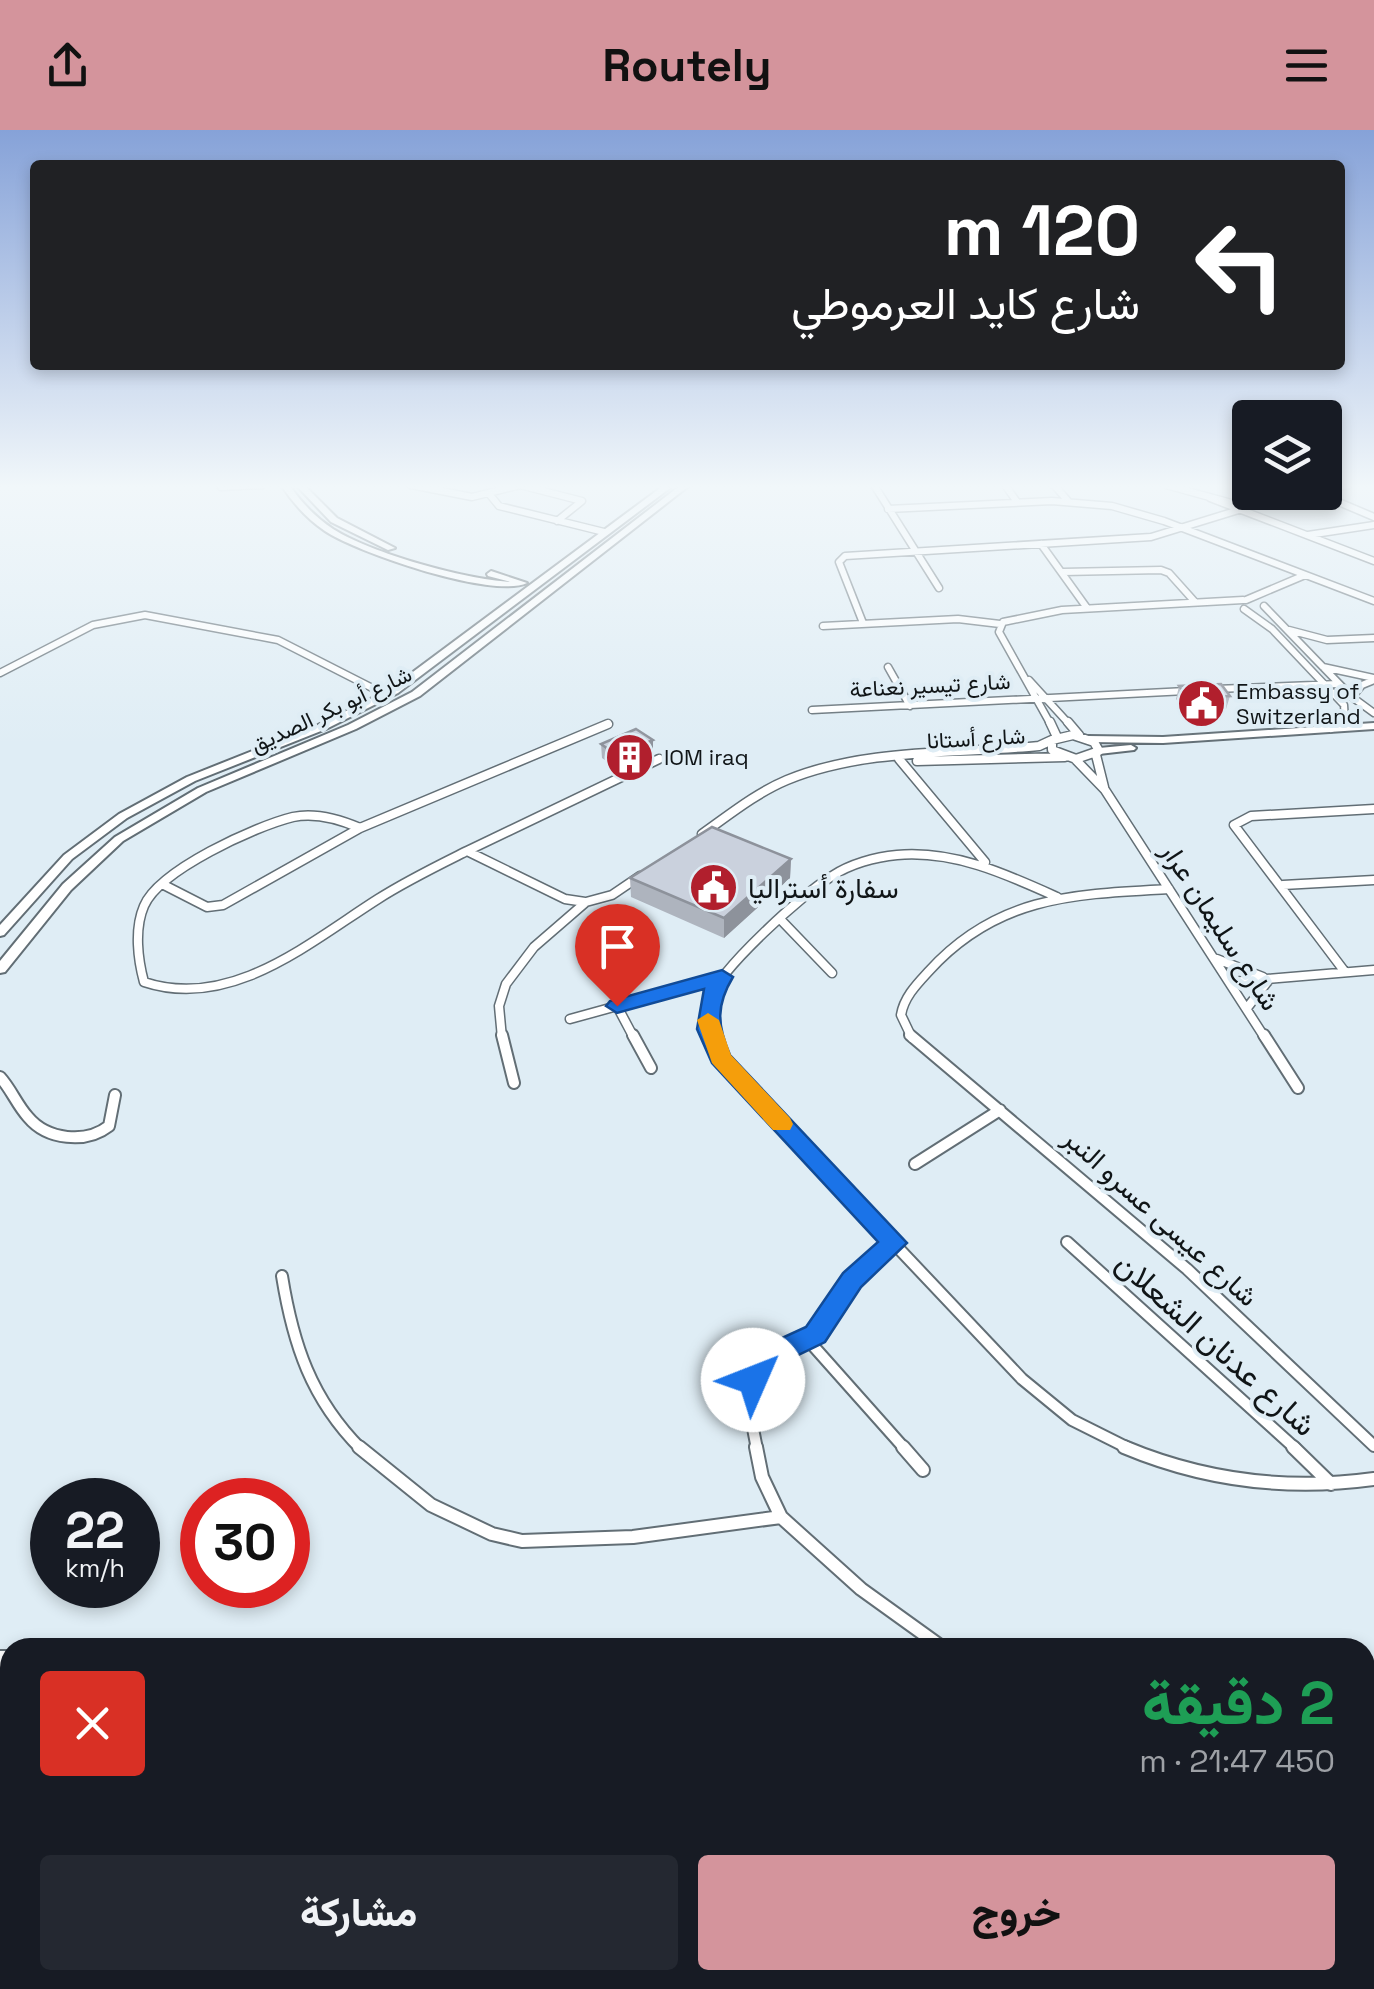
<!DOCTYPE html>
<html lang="ar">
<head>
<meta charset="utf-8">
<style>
  body { margin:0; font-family:"Space Grotesk",Vazirmatn,sans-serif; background:#242831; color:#f1f3f6; direction:rtl; height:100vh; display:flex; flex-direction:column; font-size:38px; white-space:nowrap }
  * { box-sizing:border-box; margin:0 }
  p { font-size:32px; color:#9ea1a6 }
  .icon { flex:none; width:55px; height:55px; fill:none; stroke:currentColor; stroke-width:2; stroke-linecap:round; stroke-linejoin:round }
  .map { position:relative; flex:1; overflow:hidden; direction:ltr }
  .drawer { position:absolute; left:0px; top:1508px; width:1375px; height:352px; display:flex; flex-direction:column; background:#171b24; border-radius:30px 30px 0 0; box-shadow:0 5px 15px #0003; direction:rtl }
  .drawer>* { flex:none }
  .guide { position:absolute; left:30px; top:30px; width:1315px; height:210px; border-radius:10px; box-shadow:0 5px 15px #0003; direction:rtl; background:#202124; color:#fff; overflow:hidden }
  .tools { position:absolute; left:1232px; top:270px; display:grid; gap:20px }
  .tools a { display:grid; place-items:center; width:110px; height:110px; border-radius:10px; background:#171b24; box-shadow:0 5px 15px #0003; font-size:50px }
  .speed { position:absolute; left:30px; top:1348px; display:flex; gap:20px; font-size:50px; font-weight:700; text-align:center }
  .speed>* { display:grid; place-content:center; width:130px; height:130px; border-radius:50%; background:#171b24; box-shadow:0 5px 15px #0003; line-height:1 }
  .speed small { font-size:25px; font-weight:400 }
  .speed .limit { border:15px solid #d22; background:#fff; color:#111 }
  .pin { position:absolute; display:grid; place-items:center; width:85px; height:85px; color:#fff; margin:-102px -42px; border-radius:50% 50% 50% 0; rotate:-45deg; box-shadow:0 0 10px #0007 }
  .pin .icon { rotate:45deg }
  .me { position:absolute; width:110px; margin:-55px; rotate:46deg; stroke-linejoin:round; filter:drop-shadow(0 0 8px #0008) }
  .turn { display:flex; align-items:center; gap:35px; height:210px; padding:0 40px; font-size:45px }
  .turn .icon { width:130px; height:130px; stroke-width:2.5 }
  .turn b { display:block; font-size:70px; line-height:85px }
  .round { display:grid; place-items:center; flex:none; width:105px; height:105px; border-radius:10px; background:#242831 }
  .summary { display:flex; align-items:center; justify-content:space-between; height:170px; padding:0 40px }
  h1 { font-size:60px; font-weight:800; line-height:75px; color:#1e9e55 }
  .action { display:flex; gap:20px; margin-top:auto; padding:20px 40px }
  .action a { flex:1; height:115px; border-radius:10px; background:#d4949c; color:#111; font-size:40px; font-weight:800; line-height:115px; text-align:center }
  .action a+a { background:#242831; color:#f1f3f6 }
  header { display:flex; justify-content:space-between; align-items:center; height:130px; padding:0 40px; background:#d4949c; color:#111; font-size:45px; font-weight:800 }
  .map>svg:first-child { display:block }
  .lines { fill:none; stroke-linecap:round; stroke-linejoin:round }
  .street-far3-casing { stroke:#626e75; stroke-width:9 }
  .street-far2-casing { stroke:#626e75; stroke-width:11 }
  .street-far1-casing { stroke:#626e75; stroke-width:14 }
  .street-casing { stroke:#626e75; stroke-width:16 }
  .secondary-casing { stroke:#626e75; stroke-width:4 }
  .primary-casing { stroke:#626e75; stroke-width:4 }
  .highway-casing { stroke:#626e75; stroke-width:4 }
  .street-far3 { stroke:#fff; stroke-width:6 }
  .street-far2 { stroke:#fff; stroke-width:8 }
  .street-far1 { stroke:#fff; stroke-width:10 }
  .street { stroke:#fff; stroke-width:12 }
  .secondary { fill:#fff; fill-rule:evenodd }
  .primary { fill:#fff; fill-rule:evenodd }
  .highway { fill:#fff; fill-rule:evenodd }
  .highway-bridge-casing { stroke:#626e75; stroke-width:26; stroke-linecap:butt }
  .highway-bridge { stroke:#fff; stroke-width:22 }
  .wall { fill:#aeb4be }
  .shaded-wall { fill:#8d929b }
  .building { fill:#cad1dd; stroke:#8d929b; stroke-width:2.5 }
  .route { fill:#1a73e8; stroke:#114b97; stroke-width:2.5 }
  .slow { fill:#f59e0b }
  .labels { text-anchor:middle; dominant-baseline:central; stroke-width:8; stroke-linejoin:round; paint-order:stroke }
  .far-street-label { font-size:22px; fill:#101517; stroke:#dfedf5 }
  .far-poi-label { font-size:22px; fill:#101517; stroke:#dfedf5; text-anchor:start }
  .poi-label { font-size:28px; fill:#101517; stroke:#dfedf5; text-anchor:start }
  .street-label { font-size:28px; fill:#101517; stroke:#dfedf5 }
  .near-street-label { font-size:32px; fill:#101517; stroke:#dfedf5 }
</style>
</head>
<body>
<header><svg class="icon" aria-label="menu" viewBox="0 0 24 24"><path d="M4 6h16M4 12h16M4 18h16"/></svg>Routely<svg class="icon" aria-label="share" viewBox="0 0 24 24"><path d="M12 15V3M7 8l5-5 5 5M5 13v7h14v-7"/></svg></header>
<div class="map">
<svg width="1374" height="1859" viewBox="0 0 1374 1859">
  <rect width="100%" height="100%" fill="#dfedf5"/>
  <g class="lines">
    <defs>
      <path id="street-far3" d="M411,355L472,367L521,355
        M520,355L582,371L557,391
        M874,355L939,458
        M1005,355L1017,372
        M1054,355L1068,371
        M1166,355L1246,377
        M221,357L263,355
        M1325,359L1349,355
        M1315,362L1374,387
        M490,365L499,376L604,402
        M1210,368L1374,431
        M1253,370L1300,362
        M888,379L1052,371L1112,376L1164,391L1374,471
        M1308,405L1374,395
        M1041,414L1087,478
        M1063,442L1161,440L1169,443L1195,472
        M1246,470L1305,445
        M1264,476L1352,567L1374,583
        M1244,479L1272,499L1344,575L1345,590L1337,595
        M863,493L839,432L845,426L1151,407L1242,379L1255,370
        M823,496L958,489L1000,494
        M1289,500L1327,510L1374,508
        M888,537L910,576
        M1323,537L1374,548
        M0,543L93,495L145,485L278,510L386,565
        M1029,550L1070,595
        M1216,559L1338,554
        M1352,567L1362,555L1374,550
        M812,580L1186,561
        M1051,595L999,502L1003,492L1062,480L1243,470"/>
      <path id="street-far2" d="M1050,592L1057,607
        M1068,592L1079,605
        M1331,598L1341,592
        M1073,605L1094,612L1099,621L1076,629L1052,620V610Z
        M1096,625L1104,657
        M899,629L985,732
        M1075,629L1105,660L1265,908
        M917,631L1065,627
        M360,698C339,689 316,682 293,687C256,696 159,740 144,776C134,799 138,830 144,852C231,881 310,812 378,769C406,751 437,736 467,721
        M702,704C729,685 756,663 787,650C865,618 956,624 1039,616L1052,610
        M162,754L207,777L223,775L360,698L608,594
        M1283,755L1374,750
        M585,772L565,769L467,721L659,629
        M781,790L832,843
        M1217,829L1263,847
        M1345,842L1234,695L1251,686L1374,679
        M1231,852L1374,840
        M617,876L634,908
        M1247,878L1268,851
        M570,889L722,847
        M502,908L499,876L506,854L534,817L586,772L612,765L640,746
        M711,908C708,896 705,882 709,870C720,838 802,765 832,746C850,734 875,727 897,725C954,720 1006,744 1057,767
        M912,908L901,885C904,867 917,854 929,841C997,766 1074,764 1169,759"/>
      <path id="street-far1" d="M502,905L514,953
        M633,905L651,938
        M710,905L730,940L1022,1249L1072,1290L1130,1319
        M910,905L1187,1139L1374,1316
        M1264,905L1298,958
        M0,947C11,959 17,975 28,987C47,1010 86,1014 109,996L115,965
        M915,1034L1000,980
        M1067,1112L1296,1319
        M282,1146C293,1214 311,1269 361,1319
        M808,1210L905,1319
        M757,1319L748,1273L753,1249L782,1218L815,1205L852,1150L894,1113"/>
      <path id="street" d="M359,1317L431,1375L492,1404L522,1411L633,1407L781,1387
        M756,1317L762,1347L781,1387L861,1459L943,1518
        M903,1317L923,1340
        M1124,1317C1205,1351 1287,1361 1374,1349
        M1293,1317L1331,1354"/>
      <path id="secondary" d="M1374,593V599L1163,613L1088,612L1083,609L1088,606L1163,607Z
        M1131,615L1136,618L1134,620L1099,624L1094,621L1099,618Z"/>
      <path id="primary" d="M281,355H289C301,372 315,387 333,399C373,424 464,449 511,452L488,446L487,444L491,441L527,453C493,469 358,423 325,401C307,389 293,373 281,355Z
        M296,355H304L337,388L395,418L388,420L331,392Z
        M681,355H690L420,566L356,599L206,662L123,711L71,760L5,842L0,843V831L63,754L115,707L198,658L348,595L412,562Z
        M663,356L670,358L398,563L326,599L195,651L127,688L72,729L4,805L0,806V795L64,725L119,684L187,647L318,595L390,559Z
        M0,1804L10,1809V1839L0,1833Z
        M17,1850H45L49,1859H21Z
        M96,1850H124L128,1859H100Z"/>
      <path id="highway" d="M0,1521H10V1541H0Z
        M1374,1541V1563L1365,1564V1542Z
        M10,1552V1575L0,1580V1557Z
        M1365,1576H1374V1598H1365Z
        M10,1660V1684L0,1687V1663Z
        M138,1850H175L179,1859H142Z
        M344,1850H377L373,1859H340Z
        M377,1850H406L402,1859H373Z"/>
    </defs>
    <use href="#street-far3" class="street-far3-casing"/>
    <use href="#street-far2" class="street-far2-casing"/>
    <use href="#street-far1" class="street-far1-casing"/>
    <use href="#street" class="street-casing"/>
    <use href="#secondary" class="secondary-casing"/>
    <use href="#primary" class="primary-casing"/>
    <use href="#highway" class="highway-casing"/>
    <use href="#street-far3" class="street-far3"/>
    <use href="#street-far2" class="street-far2"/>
    <use href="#street-far1" class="street-far1"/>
    <use href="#street" class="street"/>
    <use href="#secondary" class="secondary"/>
    <use href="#primary" class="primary"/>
    <use href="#highway" class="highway"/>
    <defs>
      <path id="highway-bridge" d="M0,1712L10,1710"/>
    </defs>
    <use href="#highway-bridge" class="highway-bridge-casing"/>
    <use href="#highway-bridge" class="highway-bridge"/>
  </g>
  <path class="wall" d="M1179,556L1230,566L1226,579L1185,581L1176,569Z
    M601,614L653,623L619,640L602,628Z
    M791,729L790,748L724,808L631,767L630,748Z"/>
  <path class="shaded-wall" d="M653,610V623L619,640L618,626Z
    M791,729L790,748L724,808V788Z"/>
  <path class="building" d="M1221,554L1230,566L1188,568L1179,556Z
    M636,599L653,610L618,626L601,614Z
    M712,697L791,729L724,788L630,748Z"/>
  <linearGradient id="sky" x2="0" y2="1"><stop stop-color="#86a2d8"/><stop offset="0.58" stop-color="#f1f7fa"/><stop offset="1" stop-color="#f1f7fa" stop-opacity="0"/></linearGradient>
  <rect width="1374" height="615" fill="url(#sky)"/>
  <path class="route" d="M722,840L733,847C716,875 717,895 730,925L907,1113L861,1157L825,1212L780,1234L763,1258L753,1261L743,1258L739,1250L760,1218L806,1197L843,1143L878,1112L712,933L697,899L704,859L617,883L606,876L610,871Z"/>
  <path class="slow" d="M708,883L719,890L731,925L790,988L793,994L790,1000H773L712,933L697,890Z"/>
  <defs>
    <symbol id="civic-disc" viewBox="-11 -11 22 22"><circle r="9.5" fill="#b11f2d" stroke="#dfedf5"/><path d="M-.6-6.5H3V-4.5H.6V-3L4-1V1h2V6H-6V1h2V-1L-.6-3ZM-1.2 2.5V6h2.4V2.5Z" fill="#fff"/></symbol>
    <symbol id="building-disc" viewBox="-11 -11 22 22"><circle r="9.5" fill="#b11f2d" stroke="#dfedf5"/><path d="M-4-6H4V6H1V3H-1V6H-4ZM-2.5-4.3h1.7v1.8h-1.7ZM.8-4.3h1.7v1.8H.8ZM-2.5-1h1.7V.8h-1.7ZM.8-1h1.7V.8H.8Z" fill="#fff"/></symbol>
  </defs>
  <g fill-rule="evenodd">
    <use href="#civic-disc" x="1174" y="546" width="55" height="55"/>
    <use href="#building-disc" x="602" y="600" width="55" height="55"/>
    <use href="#civic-disc" x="686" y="730" width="55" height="55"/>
  </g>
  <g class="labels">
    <g class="far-street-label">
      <text transform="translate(930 555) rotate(-3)">شارع تيسير نعناعة</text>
      <text transform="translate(331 579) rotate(-25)">شارع أبو بكر الصديق</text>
      <text transform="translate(976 608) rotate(-3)">شارع أستانا</text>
    </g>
    <g class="far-poi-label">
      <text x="1236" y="561">Embassy of<tspan x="1236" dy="25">Switzerland</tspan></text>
      <text x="664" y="627">IOM iraq</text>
    </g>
    <g class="poi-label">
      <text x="748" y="758">سفارة أستراليا</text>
    </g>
    <g class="street-label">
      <text transform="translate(1221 796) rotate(57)">شارع سليمان عرار</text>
      <text transform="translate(1161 1087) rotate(42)">شارع عيسى عسرو النبر</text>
    </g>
    <g class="near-street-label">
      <text transform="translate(1216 1214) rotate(42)">شارع عدنان الشعلان</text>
    </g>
  </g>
</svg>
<div class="tools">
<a><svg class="icon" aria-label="layers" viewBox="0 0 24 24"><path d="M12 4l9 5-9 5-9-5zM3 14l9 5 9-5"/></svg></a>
</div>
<div class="speed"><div>22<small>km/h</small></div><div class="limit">30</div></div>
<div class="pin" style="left:617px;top:876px;background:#d93025"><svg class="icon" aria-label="arrive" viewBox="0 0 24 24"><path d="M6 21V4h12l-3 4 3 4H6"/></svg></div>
<svg class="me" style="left:753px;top:1250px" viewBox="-20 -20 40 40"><circle r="19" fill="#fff"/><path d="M0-13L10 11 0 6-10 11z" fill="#1a73e8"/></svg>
<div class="guide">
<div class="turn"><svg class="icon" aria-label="left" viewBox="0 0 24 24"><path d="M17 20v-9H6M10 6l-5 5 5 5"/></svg><div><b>120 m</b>شارع كايد العرموطي</div></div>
</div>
<section class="drawer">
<div class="summary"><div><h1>2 دقيقة</h1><p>450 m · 21:47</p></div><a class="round" style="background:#d93025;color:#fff"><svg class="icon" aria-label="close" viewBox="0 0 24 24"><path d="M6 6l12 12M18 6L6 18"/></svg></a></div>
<div class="action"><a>خروج</a><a>مشاركة</a></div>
</section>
</div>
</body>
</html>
